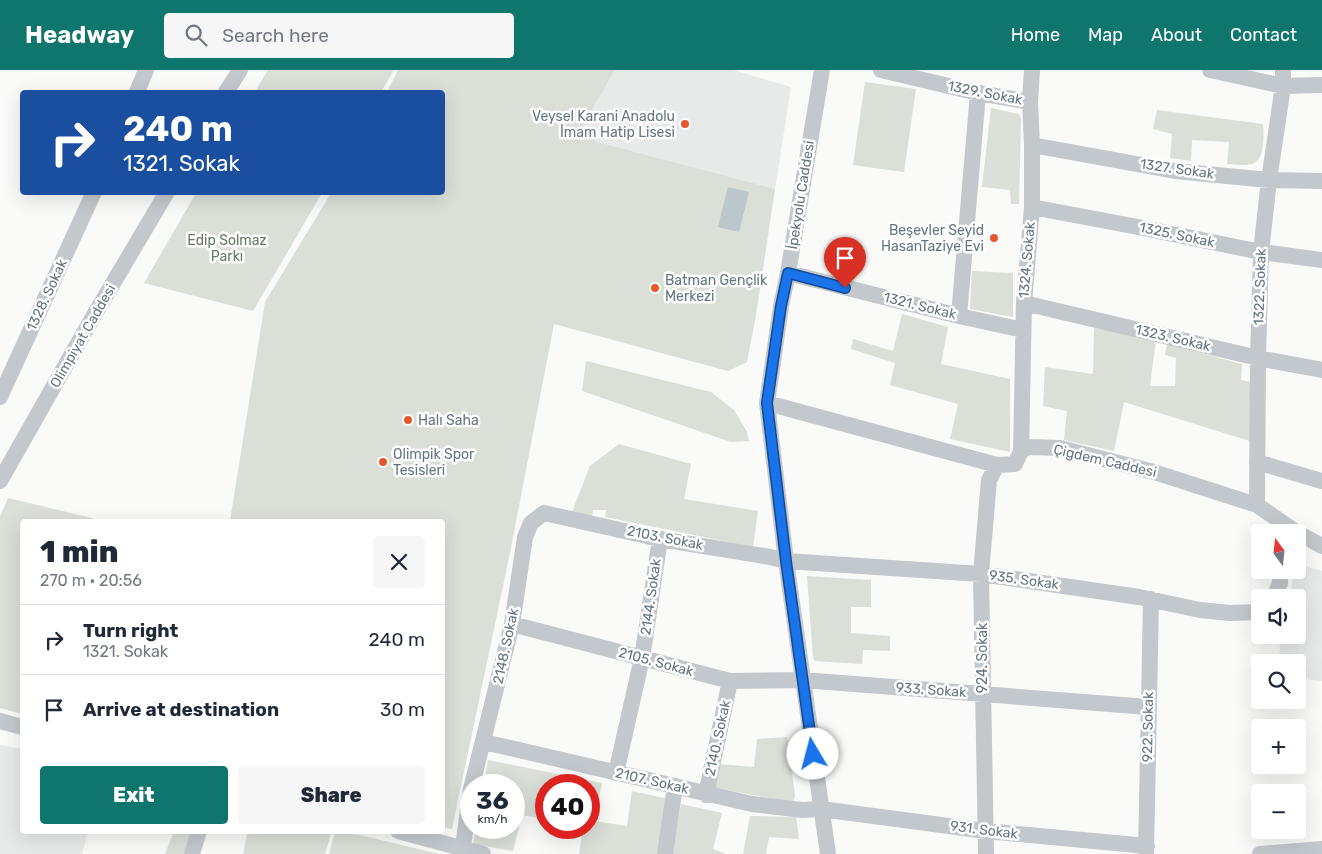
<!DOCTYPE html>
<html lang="en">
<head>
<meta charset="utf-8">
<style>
  body { margin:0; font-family:Rubik,sans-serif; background:#f6f6f7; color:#1f2937; height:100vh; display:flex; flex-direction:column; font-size:19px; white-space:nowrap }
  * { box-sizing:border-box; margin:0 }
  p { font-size:16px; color:#747a83 }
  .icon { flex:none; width:28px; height:28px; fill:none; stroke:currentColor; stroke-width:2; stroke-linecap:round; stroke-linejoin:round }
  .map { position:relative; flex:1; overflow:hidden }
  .drawer { position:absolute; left:20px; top:449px; width:425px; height:315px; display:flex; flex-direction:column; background:#fff; border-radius:5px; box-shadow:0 5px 20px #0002 }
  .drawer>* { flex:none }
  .top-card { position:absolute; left:20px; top:20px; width:425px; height:105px; border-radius:5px; box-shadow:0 5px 20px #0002; background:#1a4fa0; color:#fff; overflow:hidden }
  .needle { width:32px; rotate:345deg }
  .tools { position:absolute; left:1251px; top:454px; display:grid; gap:10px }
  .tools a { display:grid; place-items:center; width:55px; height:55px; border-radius:5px; background:#fff; box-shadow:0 5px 20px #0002; font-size:25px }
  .speed { position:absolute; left:460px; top:704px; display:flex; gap:10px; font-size:25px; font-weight:700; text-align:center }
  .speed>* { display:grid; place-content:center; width:65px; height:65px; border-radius:50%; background:#fff; box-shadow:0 5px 20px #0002; line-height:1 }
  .speed small { font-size:12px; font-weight:400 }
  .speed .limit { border:8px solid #d22; background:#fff; color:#111 }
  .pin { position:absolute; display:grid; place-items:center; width:42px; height:42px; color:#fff; margin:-51px -21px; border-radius:50% 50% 50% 0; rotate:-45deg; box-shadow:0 0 5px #0007 }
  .pin .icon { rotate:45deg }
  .me { position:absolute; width:55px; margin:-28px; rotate:352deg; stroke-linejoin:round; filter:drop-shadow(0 0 4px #0008) }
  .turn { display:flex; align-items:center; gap:18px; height:105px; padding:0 20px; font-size:22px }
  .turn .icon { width:65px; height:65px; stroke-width:2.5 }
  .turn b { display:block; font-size:35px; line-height:42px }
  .round { display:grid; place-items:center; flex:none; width:52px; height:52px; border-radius:5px; background:#f6f6f7 }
  .head { display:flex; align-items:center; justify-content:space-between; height:85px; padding:0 20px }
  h1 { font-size:30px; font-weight:800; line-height:38px }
  .cta { display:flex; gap:10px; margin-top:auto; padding:10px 20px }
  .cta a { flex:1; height:58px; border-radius:5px; background:#0f766e; color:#fff; font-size:20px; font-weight:800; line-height:58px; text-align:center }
  .cta a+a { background:#f6f6f7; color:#1f2937 }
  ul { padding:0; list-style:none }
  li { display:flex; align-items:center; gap:15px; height:70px; padding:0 20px; border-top:1px solid #e0e1e3 }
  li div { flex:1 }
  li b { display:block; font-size:19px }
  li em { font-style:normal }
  header { display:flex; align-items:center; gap:30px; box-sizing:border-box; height:70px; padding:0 25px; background:#0f766e; color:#fff }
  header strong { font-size:24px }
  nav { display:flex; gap:28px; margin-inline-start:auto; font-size:18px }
  .search { width:350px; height:45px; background:#f6f6f7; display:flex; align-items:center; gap:12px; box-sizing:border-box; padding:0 18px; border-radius:5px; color:#747a83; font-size:19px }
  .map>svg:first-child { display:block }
  .built { fill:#e8e9e9 }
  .green { fill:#dadfd7 }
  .water { fill:#bbc7cb }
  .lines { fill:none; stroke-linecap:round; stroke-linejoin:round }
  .minor { stroke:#c3c8cc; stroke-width:16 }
  .route-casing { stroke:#114b97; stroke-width:12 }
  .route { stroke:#1a73e8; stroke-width:9 }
  .poi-dot { fill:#e4572e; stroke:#fff; stroke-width:2 }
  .labels { text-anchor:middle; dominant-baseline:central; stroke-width:5; stroke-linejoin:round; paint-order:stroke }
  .street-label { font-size:14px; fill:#657683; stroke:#fff }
  .poi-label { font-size:14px; fill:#657683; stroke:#fff; text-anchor:start }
  .park-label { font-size:14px; fill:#687a64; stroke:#fff }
</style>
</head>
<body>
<header>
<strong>Headway</strong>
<div class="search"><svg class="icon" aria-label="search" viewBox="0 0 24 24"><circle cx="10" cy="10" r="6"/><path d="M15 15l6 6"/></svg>Search here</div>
<nav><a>Home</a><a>Map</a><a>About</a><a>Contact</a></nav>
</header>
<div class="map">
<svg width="1322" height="784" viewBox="0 0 1322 784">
  <rect width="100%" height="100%" fill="#fafaf8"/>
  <path class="built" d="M615,0H733L791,17L775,119L598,72L581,59Z
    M1301,495L1322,501V611L1298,608V592H1278L1281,565H1298V528L1289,527L1296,500H1298Z
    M0,675L22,679V761H88L82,784H0Z"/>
  <path class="green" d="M268,0H394L381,22H255Z
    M398,0H615L581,59L598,72L775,119L756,245L747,292L728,301L554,254L511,478L452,759L442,757V451H230L265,232L331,123L442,122V22H387Z
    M865,12L916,19L904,102L853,95Z
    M991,38L1019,44L1021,49L1019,134H1011L1010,120L982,117Z
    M1157,40L1263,54C1264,65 1265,91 1252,94C1245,96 1234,94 1227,94L1229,72L1192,70L1191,91L1170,88L1172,64L1153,59Z
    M196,123H322L253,241L144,213Z
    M972,201L1013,203V247L970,239Z
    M902,244L948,257L941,294L1010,309V382L950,369L958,334L890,315L895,293L851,279L853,269L893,281Z
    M1094,258L1156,269L1150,316H1175L1176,288L1165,285L1167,274L1242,294L1241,310L1251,312L1253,372L1124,332L1114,381L1064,370L1067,341L1043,336L1045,297L1093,304Z
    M586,291L711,322L734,340L747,362L749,371L731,372L582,321Z
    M619,374L691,394L684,429L758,441L753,477L605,447L606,440H593L592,446L572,442L590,396Z
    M8,428L104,451H22V644L0,638V447Z
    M807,506L870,510L871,508V537H851V563L890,566V581L863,580L862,594L815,591L813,588Z
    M787,667L795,725L794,730L789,732L712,717L718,694L754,697L757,669Z
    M488,690L602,713L594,751L627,756L632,721L668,729L657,784H579L583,758H589V715H546V749L522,745L513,781L473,774L476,758H514V715H484Z
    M681,734L722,743L713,779L726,784H672Z
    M750,746L796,747L799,769L769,767L766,784H743Z
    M174,761H192L185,784H165Z
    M248,761H332L325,784H243Z
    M335,761H342L440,784H329Z"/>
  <path class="water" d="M728,117L749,122L739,162L718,157Z"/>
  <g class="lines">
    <path class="minor" d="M822,0L788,203L781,236L767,333L786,491L828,784
      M881,0L978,23L1030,32
      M1210,0L1283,16L1322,15
      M137,22L146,0
      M226,22L240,0
      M1032,75L1175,101L1269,110L1322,111
      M1032,137L1143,158L1261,182L1322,190
      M788,203L959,246L1023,260
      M1024,233L1258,288L1322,300
      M959,246L978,23
      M0,327L94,122
      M767,333L997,395L1015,394L1021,381L1028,377L1060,378L1154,402L1257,435L1296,462
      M1021,381L1024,233L1032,137V75L1030,32L1032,0
      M1257,392L1322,411
      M0,411L93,247L167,122
      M1257,435L1258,288L1261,182L1269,110L1283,16V0
      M1298,463L1322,476
      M1274,528L1280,513V500
      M512,554L730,611L803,610L1148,637
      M0,651L22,657
      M484,672L752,734L802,740L821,739L986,761L1147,776
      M616,703L642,588L660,469
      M472,715L512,554L525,467L531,453L544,443L660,469L770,487L786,491L981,504L1139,527L1200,540L1230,543L1258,542L1260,540
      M706,725L730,611
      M398,761L483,784
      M192,784L199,761
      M462,784L471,718
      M665,784L675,716
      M986,784L981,504L989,410L997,395
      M1146,784L1151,529
      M1260,784L1322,779"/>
  </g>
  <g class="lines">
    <defs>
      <path id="route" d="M813,684L786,491L767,333L781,236L788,203L845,218"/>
    </defs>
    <use href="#route" class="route-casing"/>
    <use href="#route" class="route"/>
  </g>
  <g class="poi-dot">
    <circle cx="685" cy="54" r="5"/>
    <circle cx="994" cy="168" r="5"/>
    <circle cx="655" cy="218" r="5"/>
    <circle cx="408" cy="350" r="5"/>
    <circle cx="383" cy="392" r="5"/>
  </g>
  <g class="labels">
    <g class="street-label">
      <text transform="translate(985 23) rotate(11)">1329. Sokak</text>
      <text transform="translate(1177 99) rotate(8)">1327. Sokak</text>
      <text transform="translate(801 125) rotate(-81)">İpekyolu Caddesi</text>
      <text transform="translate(1177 165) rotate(12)">1325. Sokak</text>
      <text transform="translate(1027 190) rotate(-85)">1324. Sokak</text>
      <text transform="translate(1260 217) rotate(-88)">1322. Sokak</text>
      <text transform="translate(47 225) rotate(-65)">1328. Sokak</text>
      <text transform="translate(920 236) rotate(14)">1321. Sokak</text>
      <text transform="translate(83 266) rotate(-60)">Olimpiyat Caddesi</text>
      <text transform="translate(1173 268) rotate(13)">1323. Sokak</text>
      <text transform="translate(1105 391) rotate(13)">Çigdem Caddesi</text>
      <text transform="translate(665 468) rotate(11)">2103. Sokak</text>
      <text transform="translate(1024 510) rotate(8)">935. Sokak</text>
      <text transform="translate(651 527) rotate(-82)">2144. Sokak</text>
      <text transform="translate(506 576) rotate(-78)">2148. Sokak</text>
      <text transform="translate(982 588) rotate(-90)">924. Sokak</text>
      <text transform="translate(656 592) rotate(15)">2105. Sokak</text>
      <text transform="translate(931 620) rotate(4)">933. Sokak</text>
      <text transform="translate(1148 657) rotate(-89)">922. Sokak</text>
      <text transform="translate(718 668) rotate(-78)">2140. Sokak</text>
      <text transform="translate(652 711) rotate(13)">2107. Sokak</text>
      <text transform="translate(984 760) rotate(7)">931. Sokak</text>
    </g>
    <g class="poi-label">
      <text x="675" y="46" text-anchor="end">Veysel Karani Anadolu<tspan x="675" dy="16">İmam Hatip Lisesi</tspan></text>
      <text x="984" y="160" text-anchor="end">Beşevler Seyid<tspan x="984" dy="16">HasanTaziye Evi</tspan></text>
      <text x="665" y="210">Batman Gençlik<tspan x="665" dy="16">Merkezi</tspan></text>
      <text x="418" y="350">Halı Saha</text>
      <text x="393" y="384">Olimpik Spor<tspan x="393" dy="16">Tesisleri</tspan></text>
    </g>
    <g class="park-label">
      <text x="227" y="170">Edip Solmaz<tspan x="227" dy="16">Parkı</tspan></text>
    </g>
  </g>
</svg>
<div class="tools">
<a><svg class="needle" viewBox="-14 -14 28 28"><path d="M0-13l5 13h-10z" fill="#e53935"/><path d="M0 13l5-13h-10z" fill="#747a83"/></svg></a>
<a><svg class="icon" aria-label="sound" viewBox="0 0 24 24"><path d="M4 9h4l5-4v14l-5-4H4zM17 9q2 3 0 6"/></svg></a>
<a><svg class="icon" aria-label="search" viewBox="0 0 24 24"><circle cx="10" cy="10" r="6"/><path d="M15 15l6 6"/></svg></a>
<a>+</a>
<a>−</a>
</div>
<div class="speed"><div>36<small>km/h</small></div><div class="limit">40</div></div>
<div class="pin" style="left:845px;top:218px;background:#d93025"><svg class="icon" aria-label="arrive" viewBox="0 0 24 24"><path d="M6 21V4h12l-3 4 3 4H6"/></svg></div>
<svg class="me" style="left:813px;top:684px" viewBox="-20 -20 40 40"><circle r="19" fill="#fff"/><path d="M0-13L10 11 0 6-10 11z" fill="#1a73e8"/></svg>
<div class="top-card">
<div class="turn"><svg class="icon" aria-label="right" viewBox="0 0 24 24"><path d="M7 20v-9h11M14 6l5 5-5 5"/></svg><div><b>240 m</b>1321. Sokak</div></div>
</div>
<section class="drawer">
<div class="head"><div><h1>1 min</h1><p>270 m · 20:56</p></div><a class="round"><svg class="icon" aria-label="close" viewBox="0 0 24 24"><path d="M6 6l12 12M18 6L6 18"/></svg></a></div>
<ul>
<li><svg class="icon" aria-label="right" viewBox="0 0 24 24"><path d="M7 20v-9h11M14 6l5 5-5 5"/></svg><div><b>Turn right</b><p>1321. Sokak</p></div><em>240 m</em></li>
<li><svg class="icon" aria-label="arrive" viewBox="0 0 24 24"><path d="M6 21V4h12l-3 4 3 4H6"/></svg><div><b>Arrive at destination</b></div><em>30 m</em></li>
</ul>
<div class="cta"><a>Exit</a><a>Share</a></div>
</section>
</div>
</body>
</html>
